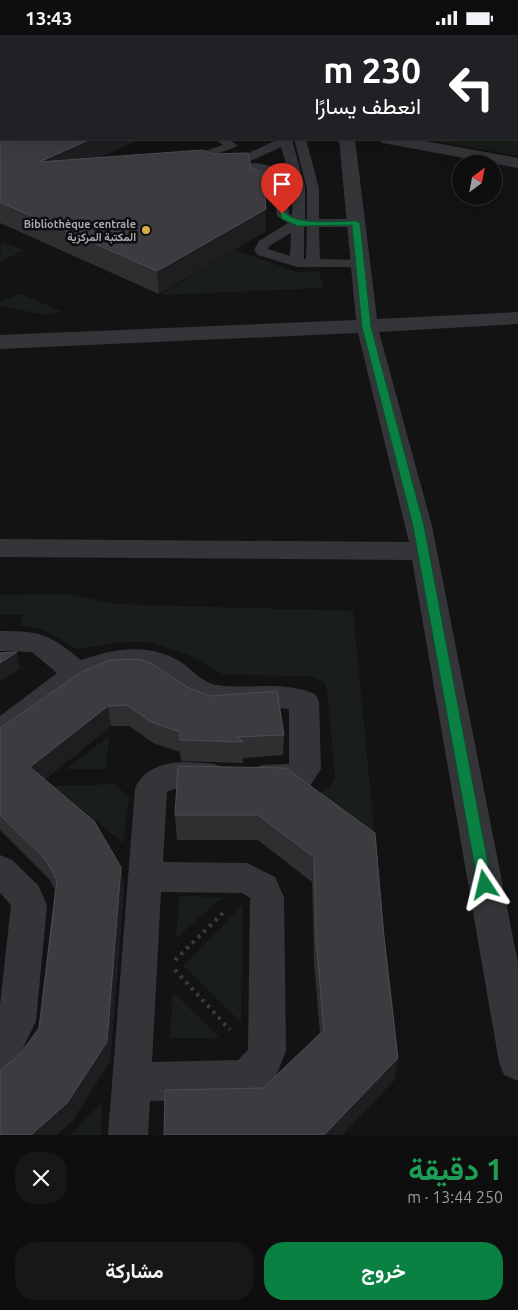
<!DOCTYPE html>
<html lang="ar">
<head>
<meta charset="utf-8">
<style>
  body { margin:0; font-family:Ubuntu,Vazirmatn,sans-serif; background:#171718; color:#f1f3f6; direction:rtl; height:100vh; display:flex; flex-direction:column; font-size:19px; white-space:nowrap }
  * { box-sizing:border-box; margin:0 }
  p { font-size:16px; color:#9b9c9e }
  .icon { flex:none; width:28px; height:28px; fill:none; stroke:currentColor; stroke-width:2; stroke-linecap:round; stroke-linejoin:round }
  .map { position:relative; height:1100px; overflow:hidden; direction:ltr }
  .panel { display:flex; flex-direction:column; background:#0e0e0f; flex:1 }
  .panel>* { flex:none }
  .guide { position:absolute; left:0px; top:0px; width:519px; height:105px; box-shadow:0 5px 20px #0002,0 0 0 1px #2e2e2f; direction:rtl; background:#202124; color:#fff; overflow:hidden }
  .needle { width:32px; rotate:32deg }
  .tools { position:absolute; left:452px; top:120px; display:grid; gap:10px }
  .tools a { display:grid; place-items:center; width:50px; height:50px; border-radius:50%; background:#0e0e0f; box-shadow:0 5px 20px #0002,0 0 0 1px #2e2e2f; font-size:25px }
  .pin { position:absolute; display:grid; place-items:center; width:42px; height:42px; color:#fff; margin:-51px -21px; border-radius:50% 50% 50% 0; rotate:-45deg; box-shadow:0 0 5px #0007 }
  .pin .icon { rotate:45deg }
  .me { position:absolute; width:55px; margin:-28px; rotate:350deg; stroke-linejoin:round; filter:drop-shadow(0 0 4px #0008) }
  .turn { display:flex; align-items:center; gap:18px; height:105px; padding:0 15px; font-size:22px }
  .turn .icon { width:65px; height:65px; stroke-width:2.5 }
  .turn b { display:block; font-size:35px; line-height:42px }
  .round { display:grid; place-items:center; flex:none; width:52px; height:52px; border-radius:20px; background:#171718 }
  .head { display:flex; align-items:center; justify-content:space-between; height:85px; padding:0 15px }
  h1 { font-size:30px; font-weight:700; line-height:38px; color:#1e9e55 }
  .cta { display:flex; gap:10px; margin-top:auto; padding:10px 15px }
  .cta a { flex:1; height:58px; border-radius:20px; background:#0b8043; color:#fff; font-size:20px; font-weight:700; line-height:58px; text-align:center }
  .cta a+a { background:#171718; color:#f1f3f6 }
  .status { display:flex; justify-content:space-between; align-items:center; height:35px; padding:0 25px; background:#0e0e0f; direction:ltr }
  .status svg { height:14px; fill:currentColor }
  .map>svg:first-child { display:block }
  .green { fill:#191e1a }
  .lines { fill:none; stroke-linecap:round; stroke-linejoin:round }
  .path-far1 { stroke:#3a3c3f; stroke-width:2; stroke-dasharray:1 2.5; stroke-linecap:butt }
  .path { stroke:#3a3c3f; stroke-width:4; stroke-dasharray:3 5; stroke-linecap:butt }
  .lane { fill:#343538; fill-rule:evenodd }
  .street { fill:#343538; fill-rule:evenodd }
  .wall { fill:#2f2f32 }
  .shaded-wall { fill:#1e1e20 }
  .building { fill:#3c3c40; stroke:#4c4d52 }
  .route { fill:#0b8043; stroke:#07532c }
  .poi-dot { fill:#d9ad45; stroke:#0e0e0f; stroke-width:2 }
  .labels { text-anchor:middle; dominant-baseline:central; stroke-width:5; stroke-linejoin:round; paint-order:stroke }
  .far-poi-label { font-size:11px; font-weight:bold; fill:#a6a9b3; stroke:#0e0e0f; text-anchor:end }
</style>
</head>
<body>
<div class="status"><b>13:43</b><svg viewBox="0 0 49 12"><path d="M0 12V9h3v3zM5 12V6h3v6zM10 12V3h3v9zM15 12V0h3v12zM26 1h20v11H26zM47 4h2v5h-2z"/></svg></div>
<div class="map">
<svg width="518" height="1100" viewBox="0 0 518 1100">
  <rect width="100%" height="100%" fill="#131314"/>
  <path class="green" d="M518,98V121L424,104H518Z
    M1,207L24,215L0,227Z
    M235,215L297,237L319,236L323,253L160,260Z
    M21,259L62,277L46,280L0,271V266Z
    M71,559L114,569L353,576L376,814L304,759C321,759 328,758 335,742L327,653L324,647L311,641L224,640L189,620L148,607H123L77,614L42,594L21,591L23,580H0V560Z
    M109,701L106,734H66Z
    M114,749L129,762L123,808L53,751Z
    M179,861L223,862L176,903Z
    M243,869L241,987L183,931Z
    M173,957L220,1003H170Z
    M102,1067L101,1100H70Z"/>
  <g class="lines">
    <path class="path-far1" d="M372,0L375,1"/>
    <path class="path" d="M175,925L226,875
      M175,935L230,995"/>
    <path class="lane" d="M215,104H229L238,111L191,129H183V123L223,110Z
      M279,104L292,105L305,152V184H307V154L294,104H306L319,154V184H356L362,188L356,192H319L320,224L360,225L367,229L365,232H297L258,220L254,215L259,206L288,188L277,181L274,156L264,152L260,136L227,138L221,134L229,127ZM281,112L293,152L292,180L289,179L286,154L274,147L270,131L257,128L244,129ZM304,192H307L306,224H304ZM291,198L290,221L268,214L269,211Z"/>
    <path class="street" d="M305,0H323V1H306Z
      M339,104H355L377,284L518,277V289L379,297L432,491L518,928V1046L504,1040L499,1027L412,525L0,522V504L409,507L358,298L0,314V300L356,285Z
      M380,104H414L518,123V133L388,109L382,108Z
      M0,596C43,596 48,599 81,625C116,613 151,607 184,629C193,636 204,648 216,650C250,655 282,645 315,659L319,667L321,734L310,751L299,755L262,756L251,752L246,743L251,734L262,730L289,729V674C263,670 234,678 209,671C183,664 169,643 149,637C99,622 46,678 11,707L0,710V681L57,638L32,617L0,616Z
      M188,727L214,729L225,733L230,742L225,751C207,757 180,748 167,757L163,827L247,828L275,842L284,862L286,1016L276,1041L265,1052L234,1064L150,1066L148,1100H108L135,753C145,732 166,727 188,727ZM161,857L242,858L250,863L248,1015L238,1025L152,1027Z
      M0,820L12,825L38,850L47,870L36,986L14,1032L0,1038V970L11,870L0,858Z"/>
  </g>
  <path class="wall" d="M0,0L1,104H140L99,122L266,196L159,259L0,188Z
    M393,0H518V38V1H396Z
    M187,652L284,700L283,720L243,723V728L181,726L180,717L153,708L129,691H111L44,745L124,852L110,1026L72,1086L56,1100H0L20,1019L39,993L55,855L50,845L0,795V693Z
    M286,733L384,902L398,1023L394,1045L342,1100H164L263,1053L320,998L314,928L312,847L258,805H177L175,780Z"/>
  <path class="shaded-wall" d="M91,104H140L42,149L39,127Z
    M266,174V196L159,259L157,236Z
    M17,617L20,634L0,647V628Z
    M108,671L111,691L34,753L30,732Z
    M121,832L124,852L110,1026L72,1086L56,1100H31Z
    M398,1023L394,1045L342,1100H324Z"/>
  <path class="building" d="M0,0H194L195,1H1V104H91L39,127L202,115L213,119L248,118L251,133L263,138L266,174L157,236L0,167Z
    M225,0H238L242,1H222Z
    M438,0H518V19V1H441Z
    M17,617L0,628V618Z
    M138,624L151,628L187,652L210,661L277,656L284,700L237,702L243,707L180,705V697L151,687L127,670L108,671L30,732L94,786L121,832L107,1007L67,1068L31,1100H0V1036L20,1019L39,993L57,845L46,825L0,780V693L83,636L110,625Z
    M178,731L286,733L375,798L384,902L398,1023L324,1100H164L165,1055L263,1053L324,995L316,904L314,822L258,780H175Z"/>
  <path class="route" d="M280,177H285C294,191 340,186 356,186L360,188L371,292L424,491L492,850L490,855L485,856L480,855L478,850L413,491L362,292L352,190L298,191L282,184Z"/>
  <circle class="poi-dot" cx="146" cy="195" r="5"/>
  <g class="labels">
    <g class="far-poi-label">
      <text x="136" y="189">Bibliothèque centrale<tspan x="136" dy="13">المكتبة المركزية</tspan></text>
    </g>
  </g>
</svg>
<div class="tools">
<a><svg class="needle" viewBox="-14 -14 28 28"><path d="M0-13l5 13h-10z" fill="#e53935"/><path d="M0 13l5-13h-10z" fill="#9b9c9e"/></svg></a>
</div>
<div class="pin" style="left:282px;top:179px;background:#d93025"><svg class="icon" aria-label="arrive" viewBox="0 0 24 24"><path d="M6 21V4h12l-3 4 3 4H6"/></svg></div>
<svg class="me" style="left:485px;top:850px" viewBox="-20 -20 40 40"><path d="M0-17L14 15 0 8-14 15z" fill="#0b8043" stroke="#fff" stroke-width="4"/></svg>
<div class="guide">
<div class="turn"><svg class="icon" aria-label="left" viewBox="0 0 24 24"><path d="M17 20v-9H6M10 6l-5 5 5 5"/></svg><div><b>230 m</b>انعطف يسارًا</div></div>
</div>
</div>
<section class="panel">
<div class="head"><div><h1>1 دقيقة</h1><p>250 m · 13:44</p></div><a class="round"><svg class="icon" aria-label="close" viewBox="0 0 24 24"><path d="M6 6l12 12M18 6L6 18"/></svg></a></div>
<div class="cta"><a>خروج</a><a>مشاركة</a></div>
</section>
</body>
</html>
